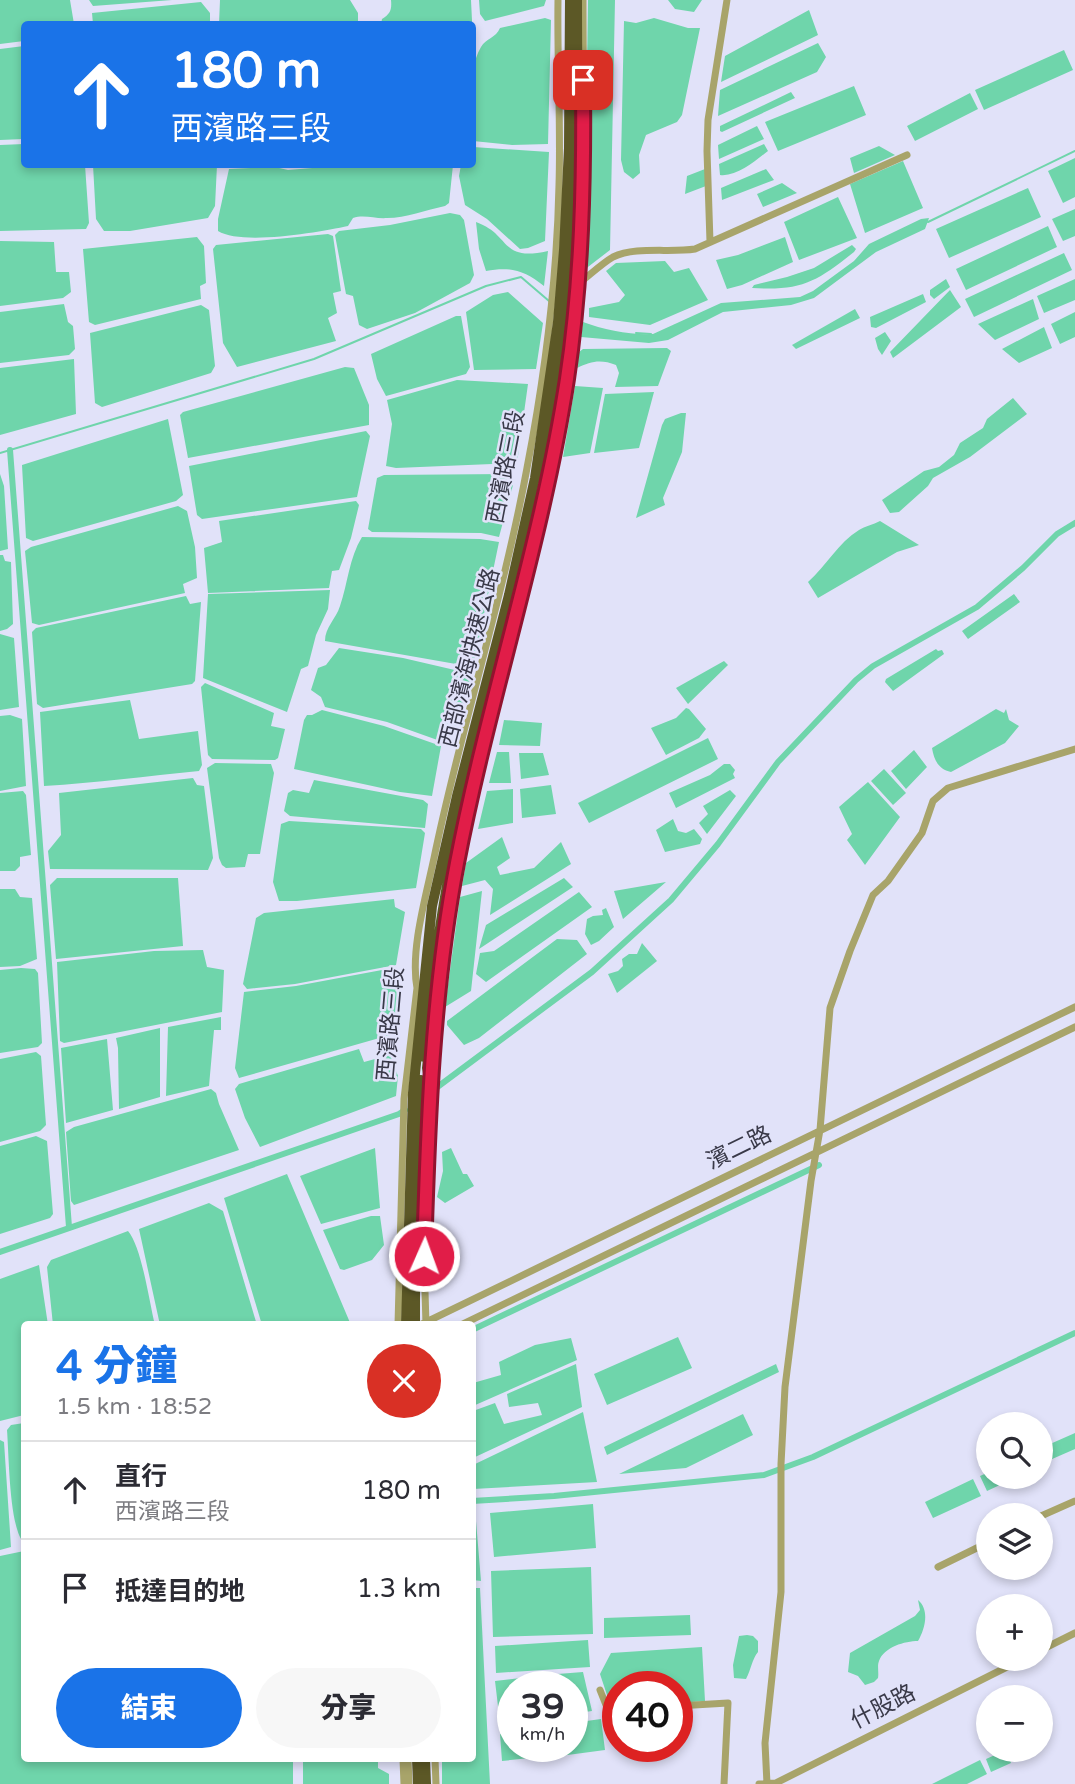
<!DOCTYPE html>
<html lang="zh-TW">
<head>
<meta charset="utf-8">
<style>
  body { margin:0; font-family:"Varela Round","Noto Sans TC",sans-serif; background:#f7f7f7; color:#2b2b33; height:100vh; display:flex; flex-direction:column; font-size:26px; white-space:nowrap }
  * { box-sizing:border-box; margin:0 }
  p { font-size:23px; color:#7c7c81 }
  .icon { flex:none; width:38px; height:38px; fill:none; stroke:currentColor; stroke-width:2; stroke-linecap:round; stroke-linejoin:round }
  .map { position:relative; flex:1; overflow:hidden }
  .drawer { position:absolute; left:21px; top:1321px; width:455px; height:441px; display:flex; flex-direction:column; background:#fff; border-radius:7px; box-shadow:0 4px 10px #0003 }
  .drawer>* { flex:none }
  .hud { position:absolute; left:21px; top:21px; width:455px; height:147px; border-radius:7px; box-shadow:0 4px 10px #0003; background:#1a73e8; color:#fff; overflow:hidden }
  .controls { position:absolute; left:976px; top:1412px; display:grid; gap:14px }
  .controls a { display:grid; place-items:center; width:77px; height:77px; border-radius:50%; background:#fff; box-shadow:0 4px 10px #0003; font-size:35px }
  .speed { position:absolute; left:497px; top:1671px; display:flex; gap:14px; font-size:35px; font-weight:700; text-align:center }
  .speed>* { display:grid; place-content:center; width:91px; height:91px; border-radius:50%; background:#fff; box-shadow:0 4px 10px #0003; line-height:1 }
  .speed small { font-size:18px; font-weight:400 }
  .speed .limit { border:10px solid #d22; background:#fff; color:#111 }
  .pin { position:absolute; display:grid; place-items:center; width:60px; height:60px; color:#fff; margin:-30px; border-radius:14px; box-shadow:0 4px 10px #0006 }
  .me { position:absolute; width:77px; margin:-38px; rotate:2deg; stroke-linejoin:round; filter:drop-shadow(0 0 5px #0008) }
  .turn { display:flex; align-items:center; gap:24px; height:147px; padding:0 35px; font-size:32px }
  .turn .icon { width:91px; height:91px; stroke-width:2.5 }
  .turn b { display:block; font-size:49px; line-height:60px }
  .round { display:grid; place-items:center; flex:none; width:74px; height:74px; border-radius:37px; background:#f7f7f7 }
  .headline { display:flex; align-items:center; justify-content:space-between; height:119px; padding:0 35px }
  h1 { font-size:42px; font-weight:800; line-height:52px; color:#1a73e8 }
  .primary-button { display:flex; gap:14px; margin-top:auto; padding:14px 35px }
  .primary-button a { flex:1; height:80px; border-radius:42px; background:#1a73e8; color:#fff; font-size:28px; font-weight:800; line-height:80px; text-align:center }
  .primary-button a+a { background:#f7f7f7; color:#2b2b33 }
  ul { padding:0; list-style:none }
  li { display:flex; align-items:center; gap:21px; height:98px; padding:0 35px; border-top:2px solid #e1e1e2 }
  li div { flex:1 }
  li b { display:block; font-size:26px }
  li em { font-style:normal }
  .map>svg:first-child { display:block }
  .water { fill:#6fd5ab }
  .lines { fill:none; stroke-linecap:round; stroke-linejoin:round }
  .stream { stroke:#6fd5ab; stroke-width:2 }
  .canal { stroke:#6fd5ab; stroke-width:6 }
  .minor { stroke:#a8a46a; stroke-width:7 }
  .highway { stroke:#5c5826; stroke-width:10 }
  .route-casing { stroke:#92132f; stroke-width:18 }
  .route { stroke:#e11d48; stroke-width:12 }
  .labels { text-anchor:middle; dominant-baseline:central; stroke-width:5; stroke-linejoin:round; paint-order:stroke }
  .street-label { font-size:23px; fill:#393948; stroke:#e1e2f9 }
</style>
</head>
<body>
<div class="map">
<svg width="1075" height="1784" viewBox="0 0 1075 1784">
  <rect width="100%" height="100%" fill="#e1e2f9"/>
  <path class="water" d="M0,0H70L74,24H24V41L0,44Z
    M89,0H172L93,6Z
    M220,0H350L358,13V24H219Z
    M391,0H471L473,41V43L472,24H381L382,19C390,14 392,10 391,0Z
    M479,0H546L544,6L485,21L480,14Z
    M588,0H615L610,250L584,270Z
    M668,0H702L694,12L675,9Z
    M201,2L210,13V24H93L92,13Z
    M809,10L818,35L721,82L725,56Z
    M545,18L551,20L548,144L512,145L473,141C472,111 466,73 481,47C486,38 496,38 500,28Z
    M654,18L688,28H700L682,115L677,122L646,135L639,155L640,173L633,179L624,172L621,160L624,21L636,23Z
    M818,43L826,57L817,72L718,116L720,90Z
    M24,46V139L0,140V49Z
    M1064,50L1073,70L984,110L975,90Z
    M854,86L866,115L778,151L765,122Z
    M791,92L795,98L722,132L720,131V126Z
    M970,93L978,109L915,141L907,126Z
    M757,126L764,139L719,159L718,145Z
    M24,144V164L85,165L89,223L86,229L0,231V145Z
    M764,144L768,151C755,161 737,177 720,175L719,164Z
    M879,146L895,155L854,173L850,158Z
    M473,147L549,152L545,241L528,248L520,249L487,219L465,205L459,176L461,165L472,164Z
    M1075,158V197L1063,203L1048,171Z
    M903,161L923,208L865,233L850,184Z
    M361,164L453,165L449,203L445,206C426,210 406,218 387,218C375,219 364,214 353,218L348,226C320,232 242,246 218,231V219L229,169L275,167L288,170Z
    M93,165H217L215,206L208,218L130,231H104L96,219Z
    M705,169L706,186L685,194L687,176Z
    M766,169L774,180L722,200L721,188Z
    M782,183L797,193L763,207L757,194Z
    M1028,188L1041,217L949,258L936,229Z
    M838,197L857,238L799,260L784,222Z
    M1075,209V236L1063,241L1052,219Z
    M450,213L460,215L464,220L474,275L470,283L415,313L367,329L359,325L353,296L346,294L335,235L339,231L390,225Z
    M929,218L925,229L876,252L814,298L791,305L723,312L668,340L649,343L581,337L583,322C604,330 630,335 653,334L721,303L800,297L813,291L854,261L869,244L921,219Z
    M476,222C512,235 499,262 548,251L544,286C525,271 511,266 486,271L479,249Z
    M1048,226L1057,247L966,290L956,269Z
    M328,234L333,236L341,291L333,293L337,313L328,318L336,341L237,367L223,343L213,249L216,245Z
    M197,237L204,246L206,283L200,286L201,299L95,325L89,322L83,249Z
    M785,237L793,262L742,285L727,289L716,260L738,255Z
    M0,241L54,242L56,272H69L71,292L63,298L0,306Z
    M852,245L856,249L854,252C816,282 802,291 752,288L754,285L787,277L814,268Z
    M1064,253L1072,270L974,317L965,299Z
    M665,261L674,272L689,268L708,300L650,325L589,317V308L619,302L625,295L606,271L616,263Z
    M946,279L950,287L934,299L930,295V290Z
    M1075,279V300L1044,313L1037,296Z
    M950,290L961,307L893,358L890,352Z
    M508,292L543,323L536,369L474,370L466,312L493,295Z
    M923,294L926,302L876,328L871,327L870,317Z
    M1033,299L1039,319L995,340L978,324Z
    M64,304L68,322L73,326L75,349L69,355L0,363V312Z
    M201,305L209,310L215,366L211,373L102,407L95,403L90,333Z
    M855,309L860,318L796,349L792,345Z
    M1075,312V337L1060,344L1051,324Z
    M456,316H461L470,367L466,374L386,396L377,379L371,354Z
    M1044,327L1052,348L1019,363L1002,349Z
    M885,332L891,341L882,355L878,349L875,338Z
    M667,348L671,351L658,386L615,387L619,373L616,365C601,359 591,361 577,368L579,352L583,349Z
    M74,359L76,414L0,435V368Z
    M345,367L354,368L369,405V425L188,458L180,415L183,412Z
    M457,380L528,384L517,463L396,468L386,466L392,424L387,400Z
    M575,386L603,388L590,453L563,457Z
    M654,392L639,448L594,453L605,394Z
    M1013,398L1027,414L970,457L933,478L928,486L899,512L890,513L882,500L924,471L939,467L954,455L960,443L983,428L987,419Z
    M681,413H686L682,452L663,498L665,505L636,518L662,425L665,419Z
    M168,419L183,495L176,501L33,541L26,538L22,465Z
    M366,431L370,436L357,497L202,519L197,515L189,466Z
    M0,474L4,486L8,549L0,551Z
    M506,474L507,484L513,485L499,537L481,533L372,532L368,529L377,478L384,475Z
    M356,501L359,505L351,538L339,570L332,571L329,588L208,593L204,548L222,542L219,521Z
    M178,506L187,511L195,547L197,578L183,584L185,593L39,625L32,623L25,551L31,547Z
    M880,521L919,545L897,552L818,598L808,582C826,566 838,543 859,530C865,526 873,525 880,521Z
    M362,537L480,539L499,542L473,667L325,641C325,627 336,619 340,606C348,583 349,558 362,537Z
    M0,555H3L5,561L11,562L13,624L7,629L0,631Z
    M330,590L328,609L316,635L308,666L301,669L287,712L203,678L208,594Z
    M1014,594L1020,602L968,639L962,631Z
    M186,596L190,604L201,602L195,681L192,684L43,708L37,704L32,632L36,628Z
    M0,634L14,638L19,707L0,710Z
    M339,648L403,658L472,674L456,735H448L443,742L387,722L325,707L321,697L311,690L318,668L326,665Z
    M936,649L938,651L942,650L944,654L893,691L885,682L886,679Z
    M724,661L728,665L688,704L676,688Z
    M205,683L274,713L271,726L285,729L278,758L275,760L212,759L208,755L201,687Z
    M130,700L139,739L198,731L202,765L199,771C147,776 96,783 44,786L40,712Z
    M686,708L689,709L706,729L699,738L666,755L651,728L676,718Z
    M996,709L1004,713L1006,709L1009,720L1019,726L1005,743L951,772C938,769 934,760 932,748Z
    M322,710L384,726L441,746L432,796L400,792L294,769L304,720L307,715H312Z
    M10,715L22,719L26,786L0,791V716Z
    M504,720L542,723L540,746L499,745Z
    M708,738L718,759L589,823L578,803Z
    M914,750L927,767L906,789L891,771Z
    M497,752H509L511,783H489Z
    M519,753H543L549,775L521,779Z
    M215,763L271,764L274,773L260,854H248L245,867L226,868L222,865L219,858L207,768Z
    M724,764H730L735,770L733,774L735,778L676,808L669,793L710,775Z
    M884,769L906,793L893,805L871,781Z
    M193,778L197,785L204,786L213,858L208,870L50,869L48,851L61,835L59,793Z
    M314,780L423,800L428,804L425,828L290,816L284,811L288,793L293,790L309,793Z
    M868,782L900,817L865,865L847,840L852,834L839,807Z
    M551,785L556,814L522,818L520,789Z
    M513,789V823L478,829L487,791Z
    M730,790L736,796L707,834L699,823L708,814L703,806Z
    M23,791L26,795L31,855L20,857V866L15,871H0V793Z
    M673,819L678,831L686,833L694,829L702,839L700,844L665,852L656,830Z
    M289,821L421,829L425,833L416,888L297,901H279L273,882L281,824Z
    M502,837L510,858L497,867L500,875L534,868L561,842L571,864L490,915L493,889L485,880L462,886L466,863Z
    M57,878H178L183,946L56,959L50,885Z
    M564,878L573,887L479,949L486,925Z
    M666,882L623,919L614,891Z
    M0,889H15L20,897L32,898L37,959L20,966L0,967Z
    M482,891L471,991L445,1007L460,897Z
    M579,892L592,907L486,982L476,974L480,953L494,951Z
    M394,899L395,907L405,912L396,965L295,984L247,989L243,984L256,918L264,913Z
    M606,908L614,927L599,941L591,945L585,934L587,919L593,916L603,915L602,910Z
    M557,939L577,940L587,954L479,1038L464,1045L447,1025V1021Z
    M642,943L657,961L617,993L608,974L618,971L623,966L622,959L629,954H637Z
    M203,950L207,967L224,970L222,1012L64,1043L60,1041L57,962L154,951Z
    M21,968L35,969L38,973L42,1043L38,1047L0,1053V970Z
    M382,970H393L400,1013L397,1033L239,1078L235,1068L244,992L296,986Z
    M221,1017V1030H214L209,1086L166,1096L168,1027Z
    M160,1028V1097L119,1109L118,1048L116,1038Z
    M107,1039L113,1110L66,1123L61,1048Z
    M359,1049L364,1062L390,1055L398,1076L396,1096L260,1147L245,1118L235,1089L239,1084Z
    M36,1052L41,1056L46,1125L40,1131L0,1142V1059Z
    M211,1089L216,1093L219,1104L239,1150L74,1205L71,1201L66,1132L74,1127Z
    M36,1136L47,1141L53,1214L50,1218L0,1234V1146Z
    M375,1148L380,1208L321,1224L300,1176Z
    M451,1148L463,1174H467L474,1186L445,1203L437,1197L443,1171L442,1152Z
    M287,1174L351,1325H262L224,1198Z
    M209,1203L223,1211L257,1325H160L139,1229Z
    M371,1216H380L384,1245L372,1260L344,1270L340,1269L323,1230Z
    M128,1231C142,1248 149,1301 155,1325H53L47,1267L51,1260Z
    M39,1265L48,1325H24V1415L0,1421V1279Z
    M678,1337L692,1368L607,1405L594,1374Z
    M571,1338L577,1360L473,1406V1383L501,1375L499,1362L535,1345Z
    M576,1364L582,1407L473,1458V1411L495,1403L504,1424L542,1415L538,1403L509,1407L507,1394Z
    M776,1364L779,1372L607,1455L604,1447Z
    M583,1412L597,1482L473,1489V1465Z
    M743,1414L753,1435L686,1468L619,1474Z
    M24,1423V1543C9,1528 9,1454 7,1430L11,1425Z
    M1075,1433V1449L1043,1463L1041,1448Z
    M0,1440L4,1442L11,1547L0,1550Z
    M989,1472V1477H1017L987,1491L980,1476Z
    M973,1479L981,1496L933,1518L925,1502Z
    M593,1504L596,1548L494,1557L490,1513Z
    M473,1509H475L481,1581L473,1580Z
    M24,1551V1759H293V1784H0V1556Z
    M591,1567L593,1634L493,1637L491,1571Z
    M472,1588H480L490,1784H442V1759H472Z
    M918,1600C930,1610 925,1629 918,1641C905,1641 884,1647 879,1661C877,1666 879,1672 878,1678L874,1682L865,1685L858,1676L848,1672L850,1653L915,1616L920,1610Z
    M690,1615L691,1635L604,1638V1618Z
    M747,1635L753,1636L758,1641V1652C752,1659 751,1670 746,1679L734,1678L733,1665L739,1636Z
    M588,1640L590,1667L496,1673L495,1646Z
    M702,1647L705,1701L677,1703V1687H618V1707H611L600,1674L611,1653Z
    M583,1672L592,1711L572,1714V1687H547L545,1675Z
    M538,1676L540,1687H513V1721L500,1723L495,1681Z
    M601,1719L605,1750L560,1756L559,1747L572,1746V1723Z
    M513,1733V1746L548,1747L549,1756L502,1761L500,1734Z
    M1006,1750L1011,1763L991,1772L986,1759Z
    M303,1759H378V1768L389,1774V1784H303Z
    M980,1760L987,1774L967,1784H932Z"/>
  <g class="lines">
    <path class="stream" d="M928,222L1075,151
      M636,333L651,334
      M0,453L314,359L486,286L521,277L549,301"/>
    <path class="canal" d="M10,450L69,1227
      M428,1094L592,972L671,900L718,844L778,762L856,680L873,666L977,607L1023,568L1057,534L1075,523
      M0,1252L399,1114L405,1110
      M472,1330L819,1165
      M472,1501L554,1496L764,1475L813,1457L1075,1333"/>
    <path class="minor" d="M710,242L707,151L708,120L727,0
      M578,284C589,276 601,264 613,257C636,246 670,253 695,249L907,155
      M543,500C555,439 569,378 576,316C587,211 583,105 583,0
      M432,1055L442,956L457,862L535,536
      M398,1325L404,1099L417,988C410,950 426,896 434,858C461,727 503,599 527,468C545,375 557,279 559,185C561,123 557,62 558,0
      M420,1325L1075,1007
      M426,1325L424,1256L430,1081
      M461,1325L1075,1027
      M1041,1516L1075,1501
      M938,1567L989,1542
      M1041,1650L1075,1633
      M600,1690L608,1710H618
      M677,1706L728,1703L724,1784
      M403,1759L404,1784
      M408,1759L409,1784
      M435,1759L436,1784
      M759,1784L776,1783L1023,1659
      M767,1784L765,1743L781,1592V1464L785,1387L811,1181L820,1130L830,1008L850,951L873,895L888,881L922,833L933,801L948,788L1075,749"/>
    <path class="highway" d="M543,471C562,370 574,268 577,165C578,110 577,55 577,0
      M429,1049L427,1068L430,1085
      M424,1057C432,973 444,891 462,810C486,704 518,600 539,494
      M406,1325L413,1093L432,906L457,796L509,595L535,478L558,322L564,250L569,148L570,0
      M415,1325V1243L421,1080
      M417,1759L418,1784
      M425,1759L426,1784"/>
  </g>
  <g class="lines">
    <defs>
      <path id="route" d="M424,1256C428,1124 432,993 457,863C488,701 542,542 567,379C582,279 584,180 583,80"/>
    </defs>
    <use href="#route" class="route-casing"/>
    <use href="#route" class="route"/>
  </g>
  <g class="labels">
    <g class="street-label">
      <text transform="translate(506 467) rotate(-79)">西濱路三段</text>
      <text transform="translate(470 658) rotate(-76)">西部濱海快速公路</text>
      <text transform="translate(391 1024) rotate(-85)">西濱路三段</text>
      <text transform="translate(739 1148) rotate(-26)">濱二路</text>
      <text transform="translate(883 1707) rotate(-27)">什股路</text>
    </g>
  </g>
</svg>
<div class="controls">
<a><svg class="icon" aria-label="search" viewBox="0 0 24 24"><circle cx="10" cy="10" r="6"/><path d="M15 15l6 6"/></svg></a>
<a><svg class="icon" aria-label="layers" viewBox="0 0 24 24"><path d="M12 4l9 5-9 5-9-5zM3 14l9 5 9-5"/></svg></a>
<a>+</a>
<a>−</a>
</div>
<div class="speed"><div>39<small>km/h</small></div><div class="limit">40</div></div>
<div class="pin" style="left:583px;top:80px;background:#d93025"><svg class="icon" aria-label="arrive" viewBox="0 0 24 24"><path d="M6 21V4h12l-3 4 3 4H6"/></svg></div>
<svg class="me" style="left:424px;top:1256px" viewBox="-20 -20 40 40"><circle r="17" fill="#e11d48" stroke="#fff" stroke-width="3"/><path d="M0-11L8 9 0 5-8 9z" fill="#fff"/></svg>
<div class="hud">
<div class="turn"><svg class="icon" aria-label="ahead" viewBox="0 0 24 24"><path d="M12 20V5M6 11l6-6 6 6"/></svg><div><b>180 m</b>西濱路三段</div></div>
</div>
<section class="drawer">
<div class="headline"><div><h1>4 分鐘</h1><p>1.5 km · 18:52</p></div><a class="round" style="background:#d93025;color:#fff"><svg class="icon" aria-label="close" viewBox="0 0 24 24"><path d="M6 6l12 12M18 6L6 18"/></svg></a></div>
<ul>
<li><svg class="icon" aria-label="ahead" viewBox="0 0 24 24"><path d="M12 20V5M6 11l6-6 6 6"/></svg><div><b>直行</b><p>西濱路三段</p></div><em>180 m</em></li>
<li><svg class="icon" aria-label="arrive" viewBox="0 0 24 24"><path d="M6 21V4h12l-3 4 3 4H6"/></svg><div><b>抵達目的地</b></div><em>1.3 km</em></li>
</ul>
<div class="primary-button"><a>結束</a><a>分享</a></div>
</section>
</div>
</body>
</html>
